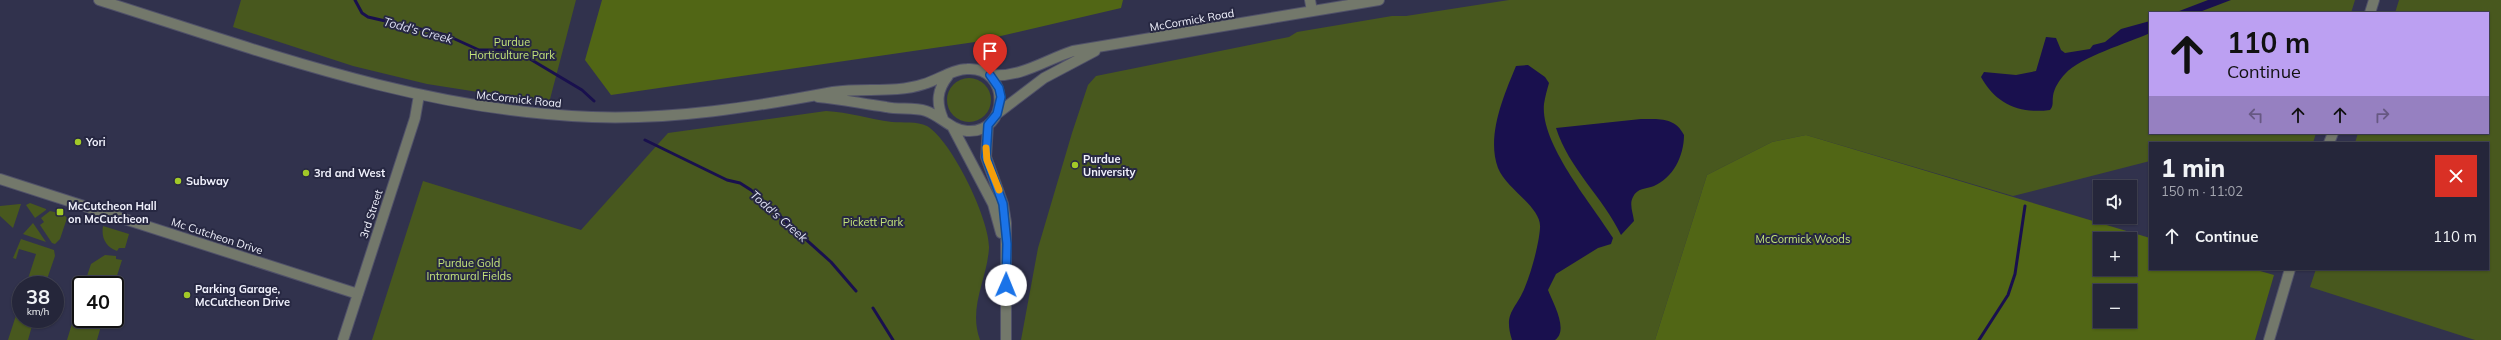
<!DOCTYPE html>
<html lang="en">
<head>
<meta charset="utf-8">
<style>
  body { margin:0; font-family:Mulish,sans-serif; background:#2d2e42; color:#f1f3f6; height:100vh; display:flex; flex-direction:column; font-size:15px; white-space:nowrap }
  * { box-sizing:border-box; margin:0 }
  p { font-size:13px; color:#a3a5af }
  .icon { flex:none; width:22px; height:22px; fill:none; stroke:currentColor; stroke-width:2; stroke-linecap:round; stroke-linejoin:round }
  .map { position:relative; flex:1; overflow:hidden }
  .details { position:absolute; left:2149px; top:142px; width:340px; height:128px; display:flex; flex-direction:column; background:#25263a; border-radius:0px; box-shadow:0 1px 3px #0004,0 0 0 1px #424354 }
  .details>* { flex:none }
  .top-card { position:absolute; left:2149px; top:12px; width:340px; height:122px; border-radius:0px; box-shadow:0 1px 3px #0004,0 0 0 1px #424354; background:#bca0f2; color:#111; overflow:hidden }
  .fabs { position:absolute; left:2093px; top:180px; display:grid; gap:8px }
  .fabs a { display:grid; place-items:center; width:44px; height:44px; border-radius:0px; background:#25263a; box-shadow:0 1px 3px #0004,0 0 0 1px #424354; font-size:20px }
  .speed { position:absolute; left:12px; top:276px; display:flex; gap:8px; font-size:20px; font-weight:700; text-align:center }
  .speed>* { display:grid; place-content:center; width:52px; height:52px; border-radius:50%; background:#25263a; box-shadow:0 1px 3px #0004,0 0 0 1px #424354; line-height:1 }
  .speed small { font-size:10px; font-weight:400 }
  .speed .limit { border:2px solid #111; border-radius:6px; background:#fff; color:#111 }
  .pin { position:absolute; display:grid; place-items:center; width:34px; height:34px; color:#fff; margin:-41px -17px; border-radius:50% 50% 50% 0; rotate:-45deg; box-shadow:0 0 4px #0007 }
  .pin .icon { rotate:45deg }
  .me { position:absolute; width:44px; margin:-22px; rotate:1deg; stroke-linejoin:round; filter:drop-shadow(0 0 3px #0008) }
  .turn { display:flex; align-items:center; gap:14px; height:84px; padding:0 12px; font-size:18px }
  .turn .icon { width:52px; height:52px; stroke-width:2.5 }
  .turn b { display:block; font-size:28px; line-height:34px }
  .lanes { display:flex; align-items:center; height:38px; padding:0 12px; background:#0003; justify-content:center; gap:20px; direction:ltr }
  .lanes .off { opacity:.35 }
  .round { display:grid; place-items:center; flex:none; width:42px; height:42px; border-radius:0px; background:#2d2e42 }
  .summary { display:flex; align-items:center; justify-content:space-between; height:68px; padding:0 12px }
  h1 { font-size:24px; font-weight:800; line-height:30px }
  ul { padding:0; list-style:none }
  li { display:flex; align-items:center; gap:12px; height:52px; padding:0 12px }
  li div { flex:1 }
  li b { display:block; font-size:15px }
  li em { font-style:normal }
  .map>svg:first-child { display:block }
  .green { fill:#48581e }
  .forest { fill:#516615; fill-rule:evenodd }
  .water { fill:#19104e }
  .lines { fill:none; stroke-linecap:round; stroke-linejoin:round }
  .stream { stroke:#19104e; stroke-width:3 }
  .minor-casing { stroke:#505169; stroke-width:12 }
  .minor { stroke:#73786b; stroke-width:10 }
  .route-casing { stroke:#114b97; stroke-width:10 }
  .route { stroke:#1a73e8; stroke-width:7 }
  .slow { stroke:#f59e0b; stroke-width:7 }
  .poi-dot { fill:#a2c928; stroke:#272842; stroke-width:1.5 }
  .labels { text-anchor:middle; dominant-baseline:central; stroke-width:4; stroke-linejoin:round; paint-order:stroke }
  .street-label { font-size:11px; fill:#f0f1fc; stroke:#272842 }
  .park-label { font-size:11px; fill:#c3e37a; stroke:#272842 }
  .poi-label { font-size:11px; font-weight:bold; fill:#f0f1fc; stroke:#272842; text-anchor:start }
  .water-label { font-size:12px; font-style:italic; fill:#dddff3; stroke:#272842 }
</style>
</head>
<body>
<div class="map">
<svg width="2501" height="340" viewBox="0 0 2501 340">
  <rect width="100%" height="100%" fill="#31324d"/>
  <path class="green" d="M241,0H576L549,103L427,84L353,66L233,27Z
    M1509,0H2355L2351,13H2150V133H2316L2313,143L2227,141L2150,143V161L2013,196L1806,135L1772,142L1707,175L1655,340H1021L1038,248L1072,133L1088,85L1096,76L1289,37L1297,32L1392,16H1406Z
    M2399,0H2501V340H2475L2310,287L2316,269H2488V143H2355L2358,133H2488V13H2395Z
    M947 100a22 22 0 1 1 44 0a22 22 0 1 1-44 0Z
    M826,111C849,112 869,119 892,122C903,123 917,121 927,126C952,141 990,220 989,248C987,280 968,307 980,340H372L423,181L581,230L668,133Z
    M30,203L46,209V210L35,218L26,205Z
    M20,204H21L13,228L0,216V206Z
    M50,211L63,214L67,218L60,239L55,244L52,243L40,225L44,222L41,218Z
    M33,223L46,242L23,234Z
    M103,226L129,234L125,248H119L117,251C106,247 101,238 103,226Z
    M21,239L54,250L55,256L45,285H26L36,254L19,249L16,259L13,258Z
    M105,255L116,256V259L122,260L114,285H84L91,264Z
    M81,294V319H103L97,340H67Z
    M21,300V319H34L28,340H8Z"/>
  <path class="forest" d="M602,0H1123L1121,8L975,42L611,95L585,60Z
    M1806,135L2150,238V269H2253L2274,275L2255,340H1655L1707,175L1772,142ZM2100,239H2130V269H2100ZM2100,291H2130V321H2100Z"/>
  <path class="water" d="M2208,0H2231L2197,13H2174Z
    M2150,21V33C2128,43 2080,57 2065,74C2060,79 2054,88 2053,96C2052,102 2054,105 2050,110C2019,114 1996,104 1981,77L1984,72L2016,75L2036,71L2046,37L2056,38L2061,50L2065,53L2090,49L2093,45L2105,42L2121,29Z
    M1528,65L1545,77L1549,83C1547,90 1545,97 1544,104C1540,144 1592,204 1613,238L1611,244L1598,248L1556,274L1548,290C1553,303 1569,330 1555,340H1512C1503,312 1516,310 1525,287C1531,273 1539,244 1540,228C1542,207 1506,189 1498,168C1486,136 1504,95 1516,66Z
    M1641,119C1659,119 1675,117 1684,135C1684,156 1673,178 1654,186C1646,189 1637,188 1633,197C1629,204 1633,213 1634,221L1621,235C1603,197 1569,169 1556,128Z"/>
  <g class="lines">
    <path class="stream" d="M355,0L362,13L368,17L446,35L479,50H507L525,56L582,90L594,101
      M645,140L727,180L740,183L751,190L831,262L856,291
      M873,308L893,340
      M1979,340L2008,295L2015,274L2025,206"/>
    <defs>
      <path id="minor" d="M99,0C261,51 421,111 592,117C673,120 753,107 833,92C864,87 893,94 924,84C938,80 953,69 967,69C1011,66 1010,134 967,131C951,130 941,116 926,111C913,107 899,110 886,107C863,104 841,99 818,97
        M1310,0L1312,11
        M2370,13L2374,0
        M990,75C1021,78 1045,60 1073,51L1379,0
        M998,113L1044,78L1095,51
        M943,119C936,102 937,90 948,76
        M988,125L986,157L1003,204L1006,223V340
        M953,128L993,204L1001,233
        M2329,143L2333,133
        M0,179L358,294
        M343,340L415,118L419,95
        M2269,340L2290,269"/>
    </defs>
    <use href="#minor" class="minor-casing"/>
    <use href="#minor" class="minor"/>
  </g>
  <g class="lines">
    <defs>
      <path id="route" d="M990,75L999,88L1001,97L997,114L988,125L986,157L1003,204L1007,244L1006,285"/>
    </defs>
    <use href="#route" class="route-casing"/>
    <use href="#route" class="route"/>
    <path class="slow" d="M986,148L987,160L999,190"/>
  </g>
  <g class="poi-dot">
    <circle cx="78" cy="142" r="4"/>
    <circle cx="1075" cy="165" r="4"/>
    <circle cx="306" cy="173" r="4"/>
    <circle cx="178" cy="181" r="4"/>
    <rect x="56" y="208" width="8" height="8" rx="2"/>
    <circle cx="187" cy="295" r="4"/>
  </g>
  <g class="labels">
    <g class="street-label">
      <text transform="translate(1192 20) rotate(-10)">McCormick Road</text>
      <text transform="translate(519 99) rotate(6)">McCormick Road</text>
      <text transform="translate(371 214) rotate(-72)">3rd Street</text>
      <text transform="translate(217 236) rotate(18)">Mc Cutcheon Drive</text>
    </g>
    <g class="park-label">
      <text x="512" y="42">Purdue<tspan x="512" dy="13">Horticulture Park</tspan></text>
      <text x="873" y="222">Pickett Park</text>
      <text x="1803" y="239">McCormick Woods</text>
      <text x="469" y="263">Purdue Gold<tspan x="469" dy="13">Intramural Fields</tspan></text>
    </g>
    <g class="poi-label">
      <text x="86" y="142">Yori</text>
      <text x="1083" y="159">Purdue<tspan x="1083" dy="13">University</tspan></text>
      <text x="314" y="173">3rd and West</text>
      <text x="186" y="181">Subway</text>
      <text x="68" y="206">McCutcheon Hall<tspan x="68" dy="13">on McCutcheon</tspan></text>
      <text x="195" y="289">Parking Garage,<tspan x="195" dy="13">McCutcheon Drive</tspan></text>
    </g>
    <g class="water-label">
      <text transform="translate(418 30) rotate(15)">Todd's Creek</text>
      <text transform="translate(779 216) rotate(41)">Todd's Creek</text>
    </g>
  </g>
</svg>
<div class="fabs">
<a><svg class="icon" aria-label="sound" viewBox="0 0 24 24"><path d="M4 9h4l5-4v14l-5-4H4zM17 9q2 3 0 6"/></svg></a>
<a>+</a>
<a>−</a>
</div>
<div class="speed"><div>38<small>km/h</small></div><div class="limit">40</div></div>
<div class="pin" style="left:990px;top:75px;background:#d93025"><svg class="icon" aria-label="arrive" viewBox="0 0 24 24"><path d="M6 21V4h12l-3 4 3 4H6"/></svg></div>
<svg class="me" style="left:1006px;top:285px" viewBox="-20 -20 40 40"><circle r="19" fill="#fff"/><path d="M0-13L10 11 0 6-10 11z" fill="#1a73e8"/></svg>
<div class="top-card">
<div class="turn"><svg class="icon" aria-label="ahead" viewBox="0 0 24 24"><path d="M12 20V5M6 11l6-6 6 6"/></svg><div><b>110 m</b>Continue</div></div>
<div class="lanes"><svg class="icon off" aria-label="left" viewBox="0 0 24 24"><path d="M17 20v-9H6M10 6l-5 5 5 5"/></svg><svg class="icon" aria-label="ahead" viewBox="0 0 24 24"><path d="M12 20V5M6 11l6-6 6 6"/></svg><svg class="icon" aria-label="ahead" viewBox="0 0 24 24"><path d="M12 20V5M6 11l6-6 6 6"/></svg><svg class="icon off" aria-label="right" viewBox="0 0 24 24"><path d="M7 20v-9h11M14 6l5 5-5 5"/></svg></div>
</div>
<section class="details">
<div class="summary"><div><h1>1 min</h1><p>150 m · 11:02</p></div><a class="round" style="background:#d93025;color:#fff"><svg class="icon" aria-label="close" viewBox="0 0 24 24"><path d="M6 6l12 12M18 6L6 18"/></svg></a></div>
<ul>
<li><svg class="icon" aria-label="ahead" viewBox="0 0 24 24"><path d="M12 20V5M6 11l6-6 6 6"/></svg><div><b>Continue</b></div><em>110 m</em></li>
</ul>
</section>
</div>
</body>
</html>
